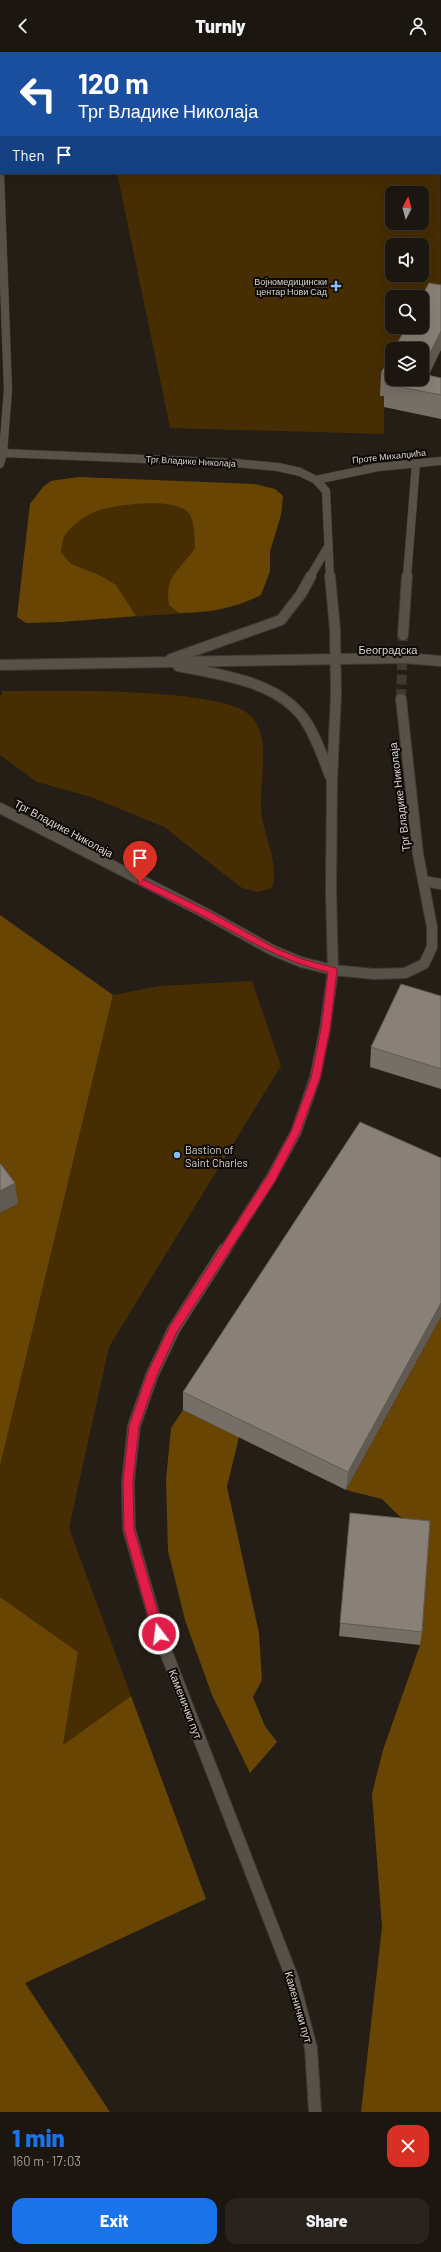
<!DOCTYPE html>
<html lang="en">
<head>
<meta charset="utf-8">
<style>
  body { margin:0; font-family:Barlow,sans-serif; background:#29231e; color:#f1f3f6; height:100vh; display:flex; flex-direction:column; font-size:15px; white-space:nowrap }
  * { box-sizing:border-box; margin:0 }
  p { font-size:13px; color:#a09f9f }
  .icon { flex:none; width:22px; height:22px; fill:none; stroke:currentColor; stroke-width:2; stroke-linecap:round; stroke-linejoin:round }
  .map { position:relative; height:2060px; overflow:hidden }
  .details { display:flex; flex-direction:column; background:#1c1610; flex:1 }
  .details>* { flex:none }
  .hud { position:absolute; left:0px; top:0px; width:441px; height:122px; box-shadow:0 4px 16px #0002,0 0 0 1px #3a3530; background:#1a4fa0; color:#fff; overflow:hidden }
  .needle { width:26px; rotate:6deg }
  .controls { position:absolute; left:385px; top:134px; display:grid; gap:8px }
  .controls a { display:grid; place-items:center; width:44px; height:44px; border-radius:8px; background:#1c1610; box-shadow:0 4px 16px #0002,0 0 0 1px #3a3530; font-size:20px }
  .pin { position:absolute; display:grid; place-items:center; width:34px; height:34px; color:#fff; margin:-41px -17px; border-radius:50% 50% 50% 0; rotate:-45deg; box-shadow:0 0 4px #0007 }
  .pin .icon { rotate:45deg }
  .me { position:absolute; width:44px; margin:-22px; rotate:345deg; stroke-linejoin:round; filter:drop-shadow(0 0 3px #0008) }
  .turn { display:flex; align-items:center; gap:14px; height:84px; padding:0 12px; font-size:18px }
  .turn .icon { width:52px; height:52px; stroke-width:2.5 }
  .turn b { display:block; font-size:28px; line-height:34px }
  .then { display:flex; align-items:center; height:38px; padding:0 12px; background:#0003; gap:8px; font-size:15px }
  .round { display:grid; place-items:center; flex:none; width:42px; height:42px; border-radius:12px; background:#29231e }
  .summary { display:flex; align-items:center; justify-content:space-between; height:68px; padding:0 12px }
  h1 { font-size:24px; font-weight:800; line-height:30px; color:#1a73e8 }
  .cta { display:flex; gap:8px; margin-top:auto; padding:8px 12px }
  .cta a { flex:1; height:46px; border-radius:12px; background:#1a73e8; color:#fff; font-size:16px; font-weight:800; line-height:46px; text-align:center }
  .cta a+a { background:#29231e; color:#f1f3f6 }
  header { display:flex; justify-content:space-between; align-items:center; height:52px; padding:0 12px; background:#1c1610; font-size:18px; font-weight:800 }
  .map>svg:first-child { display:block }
  .green { fill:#462d02; fill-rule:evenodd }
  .forest { fill:#694503 }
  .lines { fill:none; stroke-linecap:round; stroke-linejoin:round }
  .street-tunnel { stroke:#403932; stroke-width:10; stroke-dasharray:10 4.5; stroke-linecap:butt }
  .street-far1-casing { stroke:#3f3934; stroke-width:9 }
  .street-casing { stroke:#3f3934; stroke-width:12 }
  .secondary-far2-casing { stroke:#3f3934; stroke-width:9 }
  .secondary-far1-casing { stroke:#3f3934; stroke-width:12 }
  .secondary-casing { stroke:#3f3934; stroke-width:14 }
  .street-far1 { stroke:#585147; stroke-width:8 }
  .street { stroke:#585147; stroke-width:10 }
  .secondary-far2 { stroke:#585147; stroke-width:8 }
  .secondary-far1 { stroke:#585147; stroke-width:10 }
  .secondary { stroke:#585147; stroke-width:12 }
  .wall { fill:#766f66 }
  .shaded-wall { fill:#605a53 }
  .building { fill:#898177; stroke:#605a53 }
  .route { fill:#e11d48; stroke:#92132f }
  .poi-dot { fill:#89bafc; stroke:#0c0906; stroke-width:1.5 }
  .labels { text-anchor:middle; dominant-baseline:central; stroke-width:4; stroke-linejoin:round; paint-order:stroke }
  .far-poi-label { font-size:9px; fill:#d9d4cf; stroke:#0c0906; text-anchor:end }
  .far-street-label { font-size:9px; fill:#d9d4cf; stroke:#0c0906 }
  .street-label { font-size:11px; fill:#d9d4cf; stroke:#0c0906 }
  .poi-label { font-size:11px; fill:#d9d4cf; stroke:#0c0906; text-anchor:start }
</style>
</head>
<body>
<header><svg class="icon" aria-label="back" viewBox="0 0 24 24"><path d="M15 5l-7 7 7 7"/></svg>Turnly<svg class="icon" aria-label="person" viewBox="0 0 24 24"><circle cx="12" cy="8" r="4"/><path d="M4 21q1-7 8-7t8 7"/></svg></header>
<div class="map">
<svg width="441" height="2060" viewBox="0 0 441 2060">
  <rect width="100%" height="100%" fill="#251e16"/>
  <path class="green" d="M440,37L441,256L422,245H392V275H416L404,297H392V321L384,355V382L170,376L117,121H440ZM392,141H422V171H392ZM392,193H422V223H392Z
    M79,425L275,437L283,444L281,463L270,499V519L261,543L241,552L215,559L60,570L26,571L17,565L30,452L43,435L51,429Z
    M2,639C46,639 227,634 252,665C271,688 260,725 261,753C261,781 280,808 272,836L258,840L242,836L164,775L91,745L37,730L0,703V643H2Z
    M252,929L281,1014L109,1295L69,1476L131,1644L63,1693L78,1600L0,1545V1414L113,943L159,934Z"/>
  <path class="forest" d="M137,0H441V37L440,1Z
    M79,425L255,432L275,437L283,444L281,463L270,499V519L261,543C232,557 211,560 179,561L169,553C164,524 180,518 195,496C194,487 195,472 190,463C181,444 115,452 97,459C86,463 70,474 64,485C62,489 62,495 61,500L71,512L99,523L116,533L136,564L60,570L26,571L17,565L30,452L43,435L51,429Z
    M0,863L113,943L0,1414V1161L18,1152L0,1128Z
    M441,1265V2060H361L382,1875L372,1742L383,1698L420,1593L428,1483L398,1463L382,1447L346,1438Z
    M183,1358L239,1385L227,1435L259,1581L262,1628L253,1645L265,1674L277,1690L250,1721L212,1643L185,1568L168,1499L166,1428L171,1376Z
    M0,1545L78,1600L63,1693L131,1644L206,1847L25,1931L110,2060H0Z"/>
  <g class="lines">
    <path class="street-tunnel" d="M401,647L403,583"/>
    <defs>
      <path id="street-far1" d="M316,428L378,415L441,409
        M407,525L416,411"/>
      <path id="street" d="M403,583L407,524
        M423,829L441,832
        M333,918L374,922L405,921L424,912L432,895V875L418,802L401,647"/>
      <path id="secondary-far2" d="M0,97L1,91
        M0,122L8,338L3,401L0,412
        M3,401L236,411L278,415L300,420L316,428L326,439L330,525
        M310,525L327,496"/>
      <path id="secondary-far1" d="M171,607L281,568L301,542L311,524
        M0,613L403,606L441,609
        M178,614C221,623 278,629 305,668C316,685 323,705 330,724
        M0,756L207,862L272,898L301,910L333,918
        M225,1198L271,1126L296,1080L315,1026L325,977L333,918L331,840L332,728L336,642L335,577L330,524"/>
      <path id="secondary" d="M225,1197L174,1277L152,1323L134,1374L128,1429L129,1477L159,1582L293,1928L311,1996L315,2060"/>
    </defs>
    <use href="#street-far1" class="street-far1-casing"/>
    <use href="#street" class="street-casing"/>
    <use href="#secondary-far2" class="secondary-far2-casing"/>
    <use href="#secondary-far1" class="secondary-far1-casing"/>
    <use href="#secondary" class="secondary-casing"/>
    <use href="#street-far1" class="street-far1"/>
    <use href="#street" class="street"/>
    <use href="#secondary-far2" class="secondary-far2"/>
    <use href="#secondary-far1" class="secondary-far1"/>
    <use href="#secondary" class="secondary"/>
  </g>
  <path class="wall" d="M381,321L429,323L441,326V367L384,355V344H380Z
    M441,944V1037L370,1015L371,995Z
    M441,1106L346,1438L183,1358V1340Z
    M350,1461L422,1580L420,1593L339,1584Z"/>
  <path class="shaded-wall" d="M441,279V298L421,339L422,327V317Z
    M15,1131L18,1152L0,1161V1139Z
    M441,1251V1265L346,1438L348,1420Z"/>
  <path class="building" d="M429,231L441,233V279L422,317V297H394L406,275H422V245H421Z
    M392,301V327H422V322L441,326V343L385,332L389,321H381Z
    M401,932L441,944V1017L371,995Z
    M360,1070L441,1106V1251L348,1420L183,1340Z
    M0,1111L15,1131L0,1139Z
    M350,1461L430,1469L422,1580L340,1571Z"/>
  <path class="route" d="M140,826L210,860L275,896L302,907L336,916L337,918L330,977L320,1026L300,1080L275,1129L177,1280L157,1323L139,1374L133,1429L134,1477L164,1582L159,1587L153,1582L124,1477L123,1429L129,1374L147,1322L170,1274L268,1123L291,1080L311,1026L321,977L328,920C278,908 248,887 203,864C182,853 159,842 138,832V827Z"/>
  <g class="poi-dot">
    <path d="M334 228h4v4h4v4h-4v4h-4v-4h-4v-4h4z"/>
    <circle cx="177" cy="1103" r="4"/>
  </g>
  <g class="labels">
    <g class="far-poi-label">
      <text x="327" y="229">Војномедицински<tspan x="327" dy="10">центар Нови Сад</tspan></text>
    </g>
    <g class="far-street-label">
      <text transform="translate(389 404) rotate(-6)">Проте Михалџића</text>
      <text transform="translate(191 409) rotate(3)">Трг Владике Николаја</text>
    </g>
    <g class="street-label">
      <text x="388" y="597">Београдска</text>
      <text transform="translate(399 745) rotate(-97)">Трг Владике Николаја</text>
      <text transform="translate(64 776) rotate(28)">Трг Владике Николаја</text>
      <text transform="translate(186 1652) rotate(69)">Каменички пут</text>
      <text transform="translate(299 1955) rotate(74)">Каменички пут</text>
    </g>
    <g class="poi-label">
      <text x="185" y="1097">Bastion of<tspan x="185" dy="13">Saint Charles</tspan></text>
    </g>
  </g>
</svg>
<div class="controls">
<a><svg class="needle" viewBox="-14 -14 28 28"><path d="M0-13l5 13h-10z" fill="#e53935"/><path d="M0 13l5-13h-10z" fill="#a09f9f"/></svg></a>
<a><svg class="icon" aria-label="sound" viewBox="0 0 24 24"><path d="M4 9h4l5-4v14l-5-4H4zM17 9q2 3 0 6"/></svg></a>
<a><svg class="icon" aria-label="search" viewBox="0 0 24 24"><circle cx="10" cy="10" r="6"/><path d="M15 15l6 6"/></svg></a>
<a><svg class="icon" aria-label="layers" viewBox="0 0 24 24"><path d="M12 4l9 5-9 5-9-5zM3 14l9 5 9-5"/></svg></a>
</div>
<div class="pin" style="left:140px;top:830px;background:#d93025"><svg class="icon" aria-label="arrive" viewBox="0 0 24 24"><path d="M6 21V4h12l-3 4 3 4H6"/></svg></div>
<svg class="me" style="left:159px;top:1582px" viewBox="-20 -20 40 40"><circle r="17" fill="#e11d48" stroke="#fff" stroke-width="3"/><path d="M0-11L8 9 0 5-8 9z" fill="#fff"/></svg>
<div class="hud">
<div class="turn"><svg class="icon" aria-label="left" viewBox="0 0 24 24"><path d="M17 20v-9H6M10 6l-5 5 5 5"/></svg><div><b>120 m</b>Трг Владике Николаја</div></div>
<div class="then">Then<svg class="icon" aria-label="arrive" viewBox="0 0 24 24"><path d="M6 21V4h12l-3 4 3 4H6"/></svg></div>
</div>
</div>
<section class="details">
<div class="summary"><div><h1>1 min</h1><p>160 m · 17:03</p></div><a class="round" style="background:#d93025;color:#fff"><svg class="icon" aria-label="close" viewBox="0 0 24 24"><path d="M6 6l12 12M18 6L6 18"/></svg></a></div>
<div class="cta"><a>Exit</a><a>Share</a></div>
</section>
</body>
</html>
